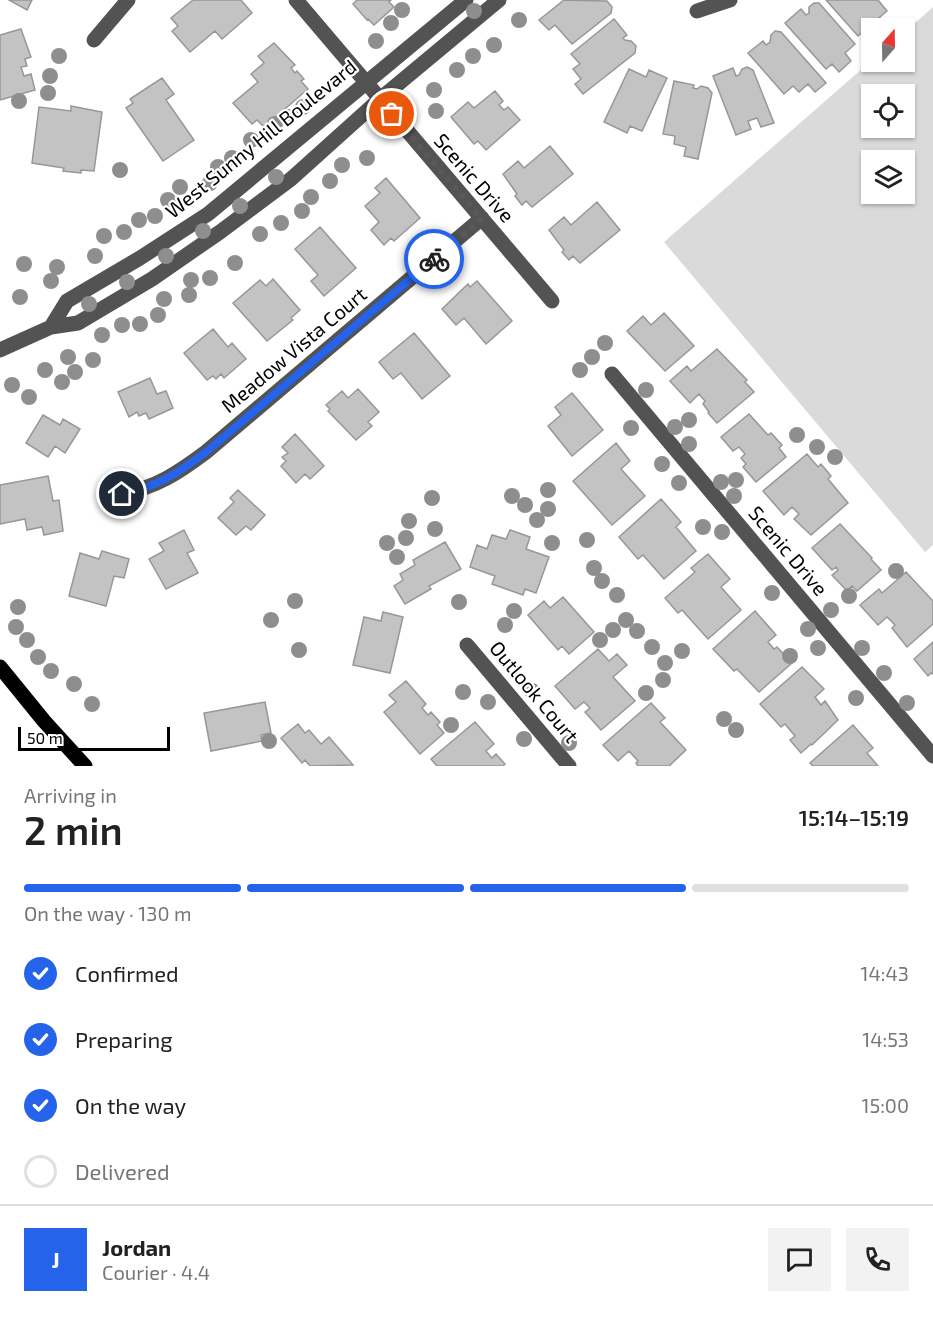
<!DOCTYPE html>
<html lang="en">
<head>
<meta charset="utf-8">
<style>
	:root { --surface:#fff; --page:#f2f2f2; --text:#222; --muted:#767676; --line:#e0e0e0; --accent:#2563eb }
	body { margin:0; font-family:"Exo 2",sans-serif; background:var(--page); color:var(--text); height:100vh; display:flex; flex-direction:column; font-size:22px; white-space:nowrap }
	* { box-sizing:border-box; margin:0 }
	p { font-size:20px; color:var(--muted) }
	.icon { flex:none; width:33px; height:33px; fill:none; stroke:currentColor; stroke-width:2; stroke-linecap:round; stroke-linejoin:round }
	.map { position:relative; height:766px; overflow:hidden }
	.side { display:flex; flex-direction:column; background:var(--surface); flex:1 }
	.side>* { flex:none }
	.needle { width:39px; rotate:20deg }
	.fabs { position:absolute; left:861px; top:18px; display:grid; gap:12px }
	.fabs a { display:grid; place-items:center; width:54px; height:54px; border-radius:0px; background:var(--surface); box-shadow:0 2px 4px #0004; font-size:30px }
	.scale { position:absolute; left:18px; bottom:15px; width:152px; box-sizing:border-box; padding-left:6px; border:3px solid #000; border-top:0; font-size:16px; line-height:21px; white-space:nowrap; color:#000; -webkit-text-stroke:4px #fff; paint-order:stroke }
	.pin { position:absolute; display:grid; place-items:center; width:51px; height:51px; color:#fff; margin:-26px; border:3px solid #fff; border-radius:50%; box-shadow:0 2px 6px #0007 }
	.courier { position:absolute; display:grid; place-items:center; width:60px; height:60px; margin:-30px; border:4px solid #2563eb; border-radius:50%; background:#fff; color:#222; box-shadow:0 2px 8px #0007 }
	.head em { font-style:normal; font-weight:600 }
	.head div { display:flex; flex-direction:column-reverse }
	.head { display:flex; align-items:center; justify-content:space-between; height:102px; padding:0 24px }
	h1 { font-size:39px; font-weight:600; line-height:45px }
	.bar { display:grid; grid-template-columns:repeat(4,1fr); gap:9px 6px; align-content:center; height:72px; padding:0 24px }
	.bar i { height:8px; border-radius:4px; background:var(--line) }
	.bar .active { background:var(--accent) }
	.bar p { grid-column:span 4 }
	.line { display:flex; align-items:center; gap:15px; padding:0 24px; border-top:2px solid var(--line) }
	.line div { flex:1 }
	.round { display:grid; place-items:center; flex:none; width:63px; height:63px; border-radius:0px; background:var(--page) }
	ol { padding:0 24px; list-style:none }
	li { display:flex; align-items:center; gap:18px; height:66px }
	li p { margin-inline-start:auto }
	li .icon { padding:6px; border-radius:50%; background:var(--accent); color:#fff; stroke-width:4 }
	li:last-child { color:var(--muted) }
	li i { width:33px; height:33px; border:3px solid var(--line); border-radius:50% }
	.map>svg:first-child { display:block }
</style>
</head>
<body>
<div class="map">
<svg width="933" height="766" viewBox="0 0 933 766">
	<rect width="100%" height="100%" fill="#fff"/>
	<path fill="#dadada" fill-rule="evenodd" d="M 933,7 L 933,545 L 925,552 L 664,242 L 871,61 L 904,62 L 905,32 ZM 872,94 L 904,94 L 904,128 L 872,128 ZM 872,160 L 904,160 L 904,194 L 872,194 Z"/>
	<path fill="#c3c3c3" stroke="#979797" stroke-width="1.5" d="M 9,0 L 32,0 L 27,10 Z
		M 193,0 L 241,0 L 252,13 L 222,39 L 215,31 L 190,52 L 172,31 L 178,26 L 171,18 Z
		M 357,0 L 391,0 L 389,2 L 394,7 L 374,25 L 368,19 L 367,20 L 353,4 Z
		M 564,0 L 607,1 L 612,7 L 611,13 L 572,44 L 555,25 L 549,30 L 539,20 Z
		M 826,0 L 878,0 L 887,11 L 858,36 Z
		M 814,3 L 819,3 L 855,44 L 845,53 L 851,61 L 839,72 L 832,64 L 826,69 L 785,23 L 801,9 L 806,15 L 809,13 L 809,7 Z
		M 614,19 L 627,35 L 623,38 L 625,40 L 631,41 L 636,46 L 635,53 L 583,94 L 575,84 L 581,79 L 573,69 L 580,64 L 571,54 Z
		M 21,29 L 31,57 L 25,59 L 27,66 L 21,67 L 24,76 L 31,74 L 35,90 L 0,100 L 0,35 Z
		M 775,31 L 781,32 L 826,83 L 815,92 L 808,84 L 799,92 L 793,86 L 784,94 L 748,53 L 763,41 L 766,45 L 770,42 L 771,35 Z
		M 274,43 L 295,65 L 291,68 L 295,73 L 297,71 L 304,79 L 301,81 L 308,89 L 264,127 L 257,120 L 252,124 L 233,103 L 258,82 L 251,74 L 264,63 L 258,56 Z
		M 747,67 L 753,70 L 774,123 L 761,127 L 757,118 L 748,121 L 751,129 L 736,135 L 713,76 L 733,68 L 736,76 L 739,75 L 742,69 Z
		M 629,69 L 646,77 L 649,70 L 667,78 L 642,131 L 630,126 L 627,133 L 604,122 Z
		M 162,78 L 174,94 L 166,100 L 194,140 L 163,161 L 126,108 L 133,103 L 130,99 Z
		M 674,81 L 694,85 L 693,88 L 697,89 L 701,86 L 708,88 L 712,93 L 698,159 L 684,156 L 686,147 L 674,144 L 675,136 L 663,134 Z
		M 495,91 L 503,101 L 499,105 L 504,110 L 508,107 L 520,120 L 486,150 L 478,141 L 474,144 L 451,117 L 468,102 L 474,108 Z
		M 71,106 L 102,112 L 94,171 L 81,170 L 81,173 L 63,171 L 64,168 L 32,163 L 39,107 L 71,111 Z
		M 550,146 L 573,174 L 532,207 L 526,201 L 522,205 L 515,196 L 517,194 L 503,174 L 518,161 L 524,168 Z
		M 386,178 L 420,218 L 394,241 L 391,238 L 384,245 L 371,230 L 379,222 L 365,206 L 380,193 L 375,188 Z
		M 597,202 L 620,230 L 580,263 L 573,256 L 569,260 L 562,252 L 564,250 L 549,230 L 564,217 L 571,225 Z
		M 320,227 L 356,268 L 324,296 L 311,281 L 318,275 L 295,249 Z
		M 273,279 L 300,310 L 291,318 L 293,320 L 267,341 L 233,303 L 260,280 L 266,286 Z
		M 477,281 L 512,321 L 486,344 L 464,318 L 456,325 L 442,309 L 468,284 L 470,287 Z
		M 664,313 L 694,346 L 665,371 L 627,331 L 643,316 L 651,325 Z
		M 213,329 L 228,347 L 232,343 L 246,359 L 224,378 L 221,374 L 216,379 L 213,376 L 207,380 L 184,353 Z
		M 414,333 L 450,376 L 422,399 L 401,373 L 393,379 L 379,362 Z
		M 717,349 L 747,380 L 745,382 L 754,392 L 717,423 L 708,413 L 709,412 L 703,404 L 705,401 L 699,394 L 690,403 L 670,381 L 687,366 L 691,371 Z
		M 150,378 L 157,394 L 166,391 L 173,408 L 149,419 L 146,413 L 139,416 L 137,412 L 129,417 L 118,392 Z
		M 358,389 L 379,412 L 368,422 L 372,426 L 356,440 L 328,411 L 330,409 L 326,405 L 342,391 L 348,398 Z
		M 572,393 L 603,430 L 572,456 L 548,426 L 561,415 L 555,407 Z
		M 749,414 L 768,435 L 771,433 L 782,445 L 779,448 L 786,457 L 756,482 L 743,467 L 746,464 L 741,458 L 745,454 L 739,447 L 733,451 L 721,437 Z
		M 43,415 L 60,425 L 63,419 L 80,429 L 65,453 L 55,446 L 48,457 L 26,443 Z
		M 295,434 L 324,466 L 310,479 L 305,474 L 296,483 L 281,466 L 286,461 L 282,457 L 288,453 L 282,447 Z
		M 616,443 L 630,461 L 621,469 L 645,496 L 612,525 L 573,481 Z
		M 807,454 L 818,467 L 821,464 L 831,476 L 828,479 L 848,503 L 811,535 L 794,519 L 799,514 L 792,507 L 784,515 L 763,491 Z
		M 48,476 L 53,501 L 59,500 L 63,531 L 44,535 L 42,527 L 27,530 L 25,519 L 0,524 L 0,485 Z
		M 238,490 L 265,515 L 251,530 L 246,526 L 236,535 L 218,518 L 234,502 L 230,498 Z
		M 661,499 L 681,522 L 676,527 L 696,551 L 664,579 L 643,555 L 638,559 L 619,537 Z
		M 840,524 L 872,558 L 871,559 L 881,570 L 857,591 L 852,586 L 847,591 L 832,575 L 838,570 L 836,567 L 832,570 L 812,548 Z
		M 184,530 L 194,550 L 187,553 L 198,573 L 166,589 L 149,559 L 164,551 L 159,543 Z
		M 510,530 L 530,537 L 526,549 L 549,557 L 536,593 L 525,589 L 523,595 L 492,584 L 495,576 L 470,567 L 477,545 L 487,549 L 492,535 L 506,539 Z
		M 445,542 L 461,569 L 429,586 L 431,589 L 405,604 L 394,586 L 403,580 L 400,574 L 415,565 L 413,560 Z
		M 102,551 L 129,559 L 124,578 L 114,576 L 106,606 L 69,596 L 80,553 L 99,559 Z
		M 708,554 L 730,579 L 721,587 L 741,610 L 708,639 L 682,610 L 678,613 L 665,598 L 695,572 L 691,568 Z
		M 906,572 L 933,601 L 933,624 L 907,647 L 892,628 L 895,625 L 887,617 L 878,625 L 860,605 L 879,589 L 882,593 Z
		M 563,597 L 594,632 L 569,654 L 562,646 L 558,650 L 528,615 L 544,601 L 550,608 Z
		M 755,611 L 776,635 L 768,642 L 774,649 L 777,647 L 792,663 L 759,692 L 737,669 L 734,671 L 713,649 Z
		M 383,612 L 403,617 L 390,673 L 353,665 L 364,617 L 381,621 Z
		M 933,642 L 933,674 L 931,673 L 928,676 L 914,659 Z
		M 598,649 L 609,661 L 617,654 L 627,665 L 613,677 L 635,701 L 601,730 L 585,712 L 590,708 L 584,702 L 575,709 L 555,686 Z
		M 802,667 L 824,689 L 815,697 L 821,705 L 825,701 L 838,720 L 812,745 L 811,744 L 801,753 L 790,740 L 795,736 L 785,724 L 781,727 L 760,704 Z
		M 406,681 L 426,704 L 422,708 L 428,715 L 431,712 L 440,722 L 437,725 L 444,733 L 420,754 L 384,712 L 396,702 L 389,695 Z
		M 265,702 L 271,733 L 261,735 L 262,741 L 211,751 L 204,713 Z
		M 651,703 L 665,718 L 660,722 L 686,750 L 669,766 L 638,766 L 636,763 L 638,761 L 629,751 L 618,761 L 603,745 Z
		M 475,722 L 494,744 L 486,751 L 492,758 L 496,754 L 505,764 L 503,766 L 437,766 L 431,759 Z
		M 298,724 L 305,733 L 309,730 L 321,744 L 329,737 L 353,765 L 310,766 L 305,760 L 302,763 L 281,738 Z
		M 853,725 L 873,748 L 867,753 L 878,766 L 813,766 L 810,763 Z"/>
	<g fill="none" stroke-linecap="round" stroke-linejoin="round">
		<path stroke="#535353" stroke-width="15" d="M 296,0 L 552,301
			M 697,11 L 730,0
			M 94,40 L 128,0
			M 51,327 L 67,301 L 140,258 L 208,214 L 466,0
			M 0,350 L 51,327 L 78,323 L 152,279 L 220,232 L 291,179 L 380,99 L 499,0
			M 612,374 L 933,756
			M 122,494 C 157,487 178,473 206,452 L 482,218
			M 467,645 L 569,766"/>
		<path stroke="#000" stroke-width="15" d="M 0,667 L 44,721 L 85,766"/>
	</g>
	<g fill="#8e8e8e">
		<circle cx="402" cy="10" r="8"/>
		<circle cx="474" cy="11" r="8"/>
		<circle cx="519" cy="20" r="8"/>
		<circle cx="391" cy="23" r="8"/>
		<circle cx="376" cy="41" r="8"/>
		<circle cx="494" cy="45" r="8"/>
		<circle cx="59" cy="56" r="8"/>
		<circle cx="473" cy="56" r="8"/>
		<circle cx="457" cy="70" r="8"/>
		<circle cx="50" cy="76" r="8"/>
		<circle cx="434" cy="90" r="8"/>
		<circle cx="48" cy="93" r="8"/>
		<circle cx="19" cy="101" r="8"/>
		<circle cx="303" cy="107" r="8"/>
		<circle cx="436" cy="111" r="8"/>
		<circle cx="289" cy="117" r="8"/>
		<circle cx="275" cy="124" r="8"/>
		<circle cx="251" cy="140" r="8"/>
		<circle cx="232" cy="158" r="8"/>
		<circle cx="367" cy="158" r="8"/>
		<circle cx="342" cy="165" r="8"/>
		<circle cx="218" cy="167" r="8"/>
		<circle cx="120" cy="170" r="8"/>
		<circle cx="276" cy="177" r="8"/>
		<circle cx="330" cy="181" r="8"/>
		<circle cx="210" cy="183" r="8"/>
		<circle cx="180" cy="187" r="8"/>
		<circle cx="311" cy="197" r="8"/>
		<circle cx="168" cy="200" r="8"/>
		<circle cx="240" cy="206" r="8"/>
		<circle cx="302" cy="211" r="8"/>
		<circle cx="155" cy="216" r="8"/>
		<circle cx="139" cy="220" r="8"/>
		<circle cx="281" cy="223" r="8"/>
		<circle cx="203" cy="231" r="8"/>
		<circle cx="124" cy="232" r="8"/>
		<circle cx="260" cy="234" r="8"/>
		<circle cx="104" cy="236" r="8"/>
		<circle cx="95" cy="256" r="8"/>
		<circle cx="166" cy="256" r="8"/>
		<circle cx="235" cy="263" r="8"/>
		<circle cx="24" cy="264" r="8"/>
		<circle cx="57" cy="267" r="8"/>
		<circle cx="210" cy="278" r="8"/>
		<circle cx="191" cy="280" r="8"/>
		<circle cx="51" cy="281" r="8"/>
		<circle cx="127" cy="282" r="8"/>
		<circle cx="189" cy="295" r="8"/>
		<circle cx="20" cy="297" r="8"/>
		<circle cx="164" cy="299" r="8"/>
		<circle cx="89" cy="304" r="8"/>
		<circle cx="158" cy="315" r="8"/>
		<circle cx="140" cy="324" r="8"/>
		<circle cx="122" cy="325" r="8"/>
		<circle cx="102" cy="335" r="8"/>
		<circle cx="605" cy="343" r="8"/>
		<circle cx="68" cy="357" r="8"/>
		<circle cx="592" cy="357" r="8"/>
		<circle cx="93" cy="360" r="8"/>
		<circle cx="45" cy="370" r="8"/>
		<circle cx="580" cy="370" r="8"/>
		<circle cx="75" cy="372" r="8"/>
		<circle cx="62" cy="382" r="8"/>
		<circle cx="12" cy="385" r="8"/>
		<circle cx="646" cy="390" r="8"/>
		<circle cx="29" cy="397" r="8"/>
		<circle cx="689" cy="420" r="8"/>
		<circle cx="675" cy="427" r="8"/>
		<circle cx="631" cy="428" r="8"/>
		<circle cx="797" cy="435" r="8"/>
		<circle cx="689" cy="444" r="8"/>
		<circle cx="817" cy="447" r="8"/>
		<circle cx="835" cy="457" r="8"/>
		<circle cx="662" cy="464" r="8"/>
		<circle cx="736" cy="480" r="8"/>
		<circle cx="721" cy="482" r="8"/>
		<circle cx="679" cy="483" r="8"/>
		<circle cx="548" cy="490" r="8"/>
		<circle cx="512" cy="496" r="8"/>
		<circle cx="734" cy="496" r="8"/>
		<circle cx="432" cy="498" r="8"/>
		<circle cx="525" cy="505" r="8"/>
		<circle cx="548" cy="509" r="8"/>
		<circle cx="537" cy="520" r="8"/>
		<circle cx="409" cy="521" r="8"/>
		<circle cx="703" cy="527" r="8"/>
		<circle cx="435" cy="529" r="8"/>
		<circle cx="722" cy="532" r="8"/>
		<circle cx="406" cy="538" r="8"/>
		<circle cx="587" cy="540" r="8"/>
		<circle cx="387" cy="543" r="8"/>
		<circle cx="552" cy="543" r="8"/>
		<circle cx="397" cy="557" r="8"/>
		<circle cx="594" cy="568" r="8"/>
		<circle cx="896" cy="571" r="8"/>
		<circle cx="602" cy="581" r="8"/>
		<circle cx="772" cy="593" r="8"/>
		<circle cx="617" cy="595" r="8"/>
		<circle cx="849" cy="596" r="8"/>
		<circle cx="295" cy="601" r="8"/>
		<circle cx="459" cy="602" r="8"/>
		<circle cx="18" cy="607" r="8"/>
		<circle cx="831" cy="610" r="8"/>
		<circle cx="514" cy="611" r="8"/>
		<circle cx="271" cy="620" r="8"/>
		<circle cx="626" cy="620" r="8"/>
		<circle cx="505" cy="625" r="8"/>
		<circle cx="16" cy="627" r="8"/>
		<circle cx="808" cy="629" r="8"/>
		<circle cx="613" cy="630" r="8"/>
		<circle cx="637" cy="631" r="8"/>
		<circle cx="27" cy="640" r="8"/>
		<circle cx="600" cy="640" r="8"/>
		<circle cx="652" cy="647" r="8"/>
		<circle cx="818" cy="648" r="8"/>
		<circle cx="862" cy="648" r="8"/>
		<circle cx="299" cy="650" r="8"/>
		<circle cx="682" cy="651" r="8"/>
		<circle cx="790" cy="656" r="8"/>
		<circle cx="38" cy="657" r="8"/>
		<circle cx="665" cy="663" r="8"/>
		<circle cx="51" cy="671" r="8"/>
		<circle cx="884" cy="673" r="8"/>
		<circle cx="663" cy="680" r="8"/>
		<circle cx="74" cy="684" r="8"/>
		<circle cx="532" cy="691" r="8"/>
		<circle cx="463" cy="692" r="8"/>
		<circle cx="646" cy="693" r="8"/>
		<circle cx="856" cy="698" r="8"/>
		<circle cx="488" cy="702" r="8"/>
		<circle cx="907" cy="703" r="8"/>
		<circle cx="92" cy="704" r="8"/>
		<circle cx="724" cy="719" r="8"/>
		<circle cx="451" cy="725" r="8"/>
		<circle cx="736" cy="730" r="8"/>
		<circle cx="524" cy="739" r="8"/>
		<circle cx="269" cy="741" r="8"/>
		<circle cx="569" cy="743" r="8"/>
	</g>
	<g fill="none" stroke-linecap="round" stroke-linejoin="round">
		<path stroke="#595959" stroke-width="6" stroke-dasharray="0 10.8" d="M 392,114 L 482,219 L 434,259"/>
		<path stroke="#2563eb" stroke-width="8" d="M 122,494 C 157,487 178,473 206,452 L 434,259"/>
	</g>
	<g text-anchor="middle" stroke-width="4.5" stroke-linejoin="round" paint-order="stroke">
		<g font-size="20" fill="#000" stroke="#fff">
			<text transform="translate(261 139) rotate(-39)" y="7">West Sunny Hill Boulevard</text>
			<text transform="translate(474 178) rotate(49)" y="7">Scenic Drive</text>
			<text transform="translate(294 350) rotate(-40)" y="7">Meadow Vista Court</text>
			<text transform="translate(788 551) rotate(50)" y="7">Scenic Drive</text>
			<text transform="translate(534 692) rotate(50)" y="7">Outlook Court</text>
		</g>
	</g>
</svg>
<div class="fabs">
<a><svg class="needle" viewBox="-14 -14 28 28"><path d="M0-13l5 13h-10z" fill="#e53935"/><path d="M0 13l5-13h-10z" fill="#767676"/></svg></a>
<a><svg class="icon" aria-label="locate" viewBox="0 0 24 24"><circle cx="12" cy="12" r="6"/><path d="M12 2v4M12 18v4M2 12h4M18 12h4"/></svg></a>
<a><svg class="icon" aria-label="layers" viewBox="0 0 24 24"><path d="M12 4l9 5-9 5-9-5zM3 14l9 5 9-5"/></svg></a>
</div>
<div class="scale">50 m</div>
<div class="pin" style="left:392px;top:114px;background:#ea580c"><svg class="icon" aria-label="bag" viewBox="0 0 24 24"><path d="M5 8h14l-1 12H6zM9 8a3 3 0 0 1 6 0"/></svg></div>
<div class="pin" style="left:122px;top:494px;background:#1f2937"><svg class="icon" aria-label="home" viewBox="0 0 24 24"><path d="M3 11l9-7 9 7M6 9v11h12V9"/></svg></div>
<div class="courier" style="left:434px;top:259px"><svg class="icon" aria-label="bike" viewBox="0 0 24 24"><circle cx="6" cy="16" r="4"/><circle cx="18" cy="16" r="4"/><path d="M6 16l4-8h5l3 8M10 8l3 8H6M13 5h3"/></svg></div>
</div>
<section class="side">
<div class="head"><div><h1>2 min</h1><p>Arriving in</p></div><em>15:14–15:19</em></div>
<div class="bar"><i class="active"></i><i class="active"></i><i class="active"></i><i></i><p>On the way · 130 m</p></div>
<ol>
<li><svg class="icon" aria-label="check" viewBox="0 0 24 24"><path d="M5 12l5 5 9-10"/></svg>Confirmed<p>14:43</p></li>
<li><svg class="icon" aria-label="check" viewBox="0 0 24 24"><path d="M5 12l5 5 9-10"/></svg>Preparing<p>14:53</p></li>
<li><svg class="icon" aria-label="check" viewBox="0 0 24 24"><path d="M5 12l5 5 9-10"/></svg>On the way<p>15:00</p></li>
<li><i></i>Delivered</li>
</ol>
<div class="line" style="height:108px"><b class="round" style="background:var(--accent);color:#fff">J</b><div><b>Jordan</b><p>Courier · 4.4</p></div><a class="round"><svg class="icon" aria-label="chat" viewBox="0 0 24 24"><path d="M4 5h16v11H9l-5 4z"/></svg></a><a class="round"><svg class="icon" aria-label="phone" viewBox="0 0 24 24"><path d="M5 4h4l2 5-3 2q2 4 5 5l2-3 5 2v4C11 20 4 13 5 4z"/></svg></a></div>
</section>
</body>
</html>
